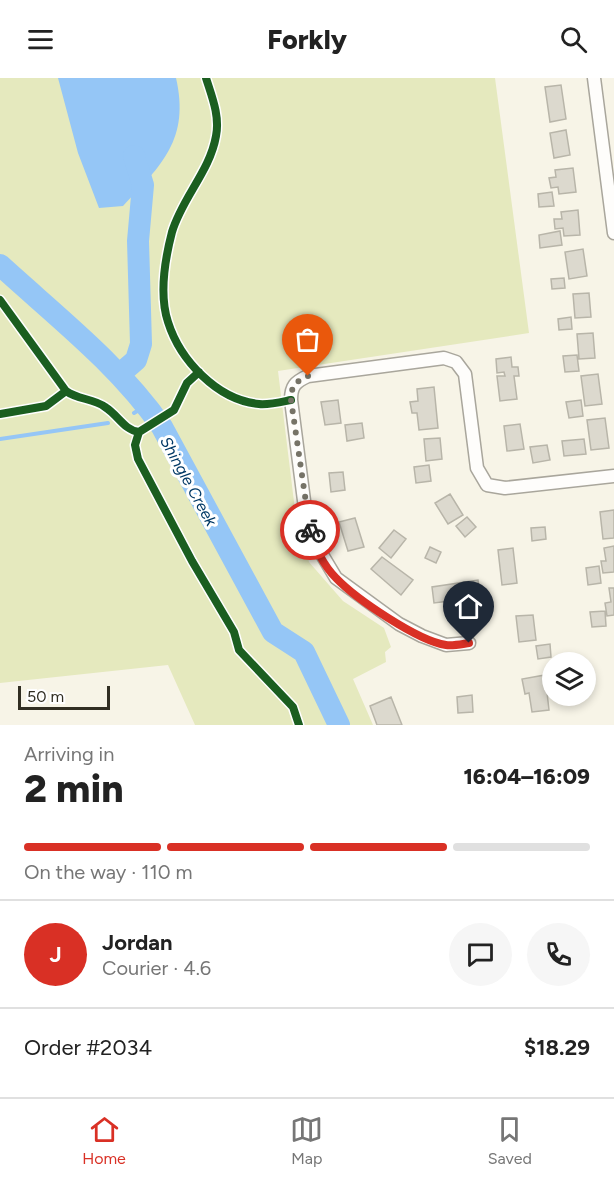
<!DOCTYPE html>
<html lang="en">
<head>
<meta charset="utf-8">
<style>
	:root { --surface:#fff; --page:#f6f6f6; --text:#222; --muted:#767676; --line:#e0e0e0; --accent:#d93025 }
	body { margin:0; font-family:Figtree,sans-serif; background:var(--page); color:var(--text); height:100vh; display:flex; flex-direction:column; font-size:22px; white-space:nowrap }
	* { box-sizing:border-box; margin:0 }
	p { font-size:20px; color:var(--muted) }
	.icon { flex:none; width:33px; height:33px; fill:none; stroke:currentColor; stroke-width:2; stroke-linecap:round; stroke-linejoin:round }
	.map { position:relative; height:647px; overflow:hidden }
	.panel { display:flex; flex-direction:column; background:var(--surface); flex:1 }
	.panel>* { flex:none }
	.controls { position:absolute; left:542px; top:574px; display:grid; gap:12px }
	.controls a { display:grid; place-items:center; width:54px; height:54px; border-radius:50%; background:var(--surface); box-shadow:0 3px 9px #0003; font-size:30px }
	.scale { position:absolute; left:18px; bottom:15px; width:92px; box-sizing:border-box; padding-left:6px; border:3px solid #312e22; border-top:0; font-size:16px; line-height:21px; white-space:nowrap; color:#312e22; -webkit-text-stroke:4px #fff; paint-order:stroke }
	.pin { position:absolute; display:grid; place-items:center; width:51px; height:51px; color:#fff; margin:-62px -26px; border-radius:50% 50% 50% 0; rotate:-45deg; box-shadow:0 0 6px #0007 }
	.pin .icon { rotate:45deg }
	.courier { position:absolute; display:grid; place-items:center; width:60px; height:60px; margin:-30px; border:4px solid #d93025; border-radius:50%; background:#fff; color:#222; box-shadow:0 2px 8px #0007 }
	.head em { font-style:normal; font-weight:800 }
	.head div { display:flex; flex-direction:column-reverse }
	.head { display:flex; align-items:center; justify-content:space-between; height:102px; padding:0 24px }
	h1 { font-size:39px; font-weight:800; line-height:45px }
	.bar { display:grid; grid-template-columns:repeat(4,1fr); gap:9px 6px; align-content:center; height:72px; padding:0 24px }
	.bar i { height:8px; border-radius:4px; background:var(--line) }
	.bar .active { background:var(--accent) }
	.bar p { grid-column:span 4 }
	.line { display:flex; align-items:center; gap:15px; padding:0 24px; border-top:2px solid var(--line) }
	.line div { flex:1 }
	.round { display:grid; place-items:center; flex:none; width:63px; height:63px; border-radius:32px; background:var(--page) }
	header { display:flex; justify-content:space-between; align-items:center; height:78px; padding:0 24px; background:var(--surface); font-size:27px; font-weight:800 }
	.tabs { display:flex; justify-content:space-around; align-items:center; height:84px; border-top:2px solid var(--line); background:var(--surface); font-size:16px; color:var(--muted) }
	.tabs a { display:grid; justify-items:center; gap:3px }
	.tabs .active { color:var(--accent) }
	.map>svg:first-child { display:block }
</style>
</head>
<body>
<header><svg class="icon" aria-label="menu" viewBox="0 0 24 24"><path d="M4 6h16M4 12h16M4 18h16"/></svg>Forkly<svg class="icon" aria-label="search" viewBox="0 0 24 24"><circle cx="10" cy="10" r="6"/><path d="M15 15l6 6"/></svg></header>
<div class="map">
<svg width="614" height="647" viewBox="0 0 614 647">
	<rect width="100%" height="100%" fill="#f7f4e7"/>
	<path fill="#e5e9be" d="M 0,0 L 495,0 L 529,255 L 278,293 L 295,432 L 309,484 L 343,523 L 384,550 L 391,569 L 385,574 L 386,584 L 353,601 L 373,647 L 195,647 L 168,587 L 0,605 Z"/>
	<path fill="#95c6f6" d="M 58,0 L 176,0 C 190,61 162,87 123,128 L 99,130 L 78,75 Z"/>
	<g fill="none" stroke-linecap="round" stroke-linejoin="round">
		<path stroke="#95c6f6" stroke-width="4" d="M 134,335 L 147,327
			M 0,361 L 108,345"/>
		<path stroke="#95c6f6" stroke-width="22" d="M 0,187 C 57,239 118,286 162,349 L 273,554 L 304,574 L 339,647
			M 121,295 L 136,282 L 141,266 L 138,163 L 143,107 L 134,78"/>
	</g>
	<path fill="#dcd9ce" stroke="#b8b5a9" stroke-width="1.5" d="M 561,7 L 566,41 L 550,44 L 545,9 Z
		M 566,52 L 570,77 L 554,80 L 550,55 Z
		M 573,90 L 576,114 L 559,116 L 558,109 L 551,110 L 549,100 L 556,99 L 555,92 Z
		M 552,114 L 554,128 L 539,129 L 538,116 Z
		M 578,132 L 580,157 L 564,158 L 563,150 L 555,151 L 554,141 L 562,141 L 561,134 Z
		M 560,153 L 562,167 L 540,170 L 539,157 Z
		M 583,171 L 587,198 L 569,201 L 565,174 Z
		M 564,200 L 565,210 L 552,211 L 551,201 Z
		M 589,215 L 591,239 L 575,240 L 573,216 Z
		M 571,239 L 572,251 L 559,252 L 558,241 Z
		M 593,255 L 595,280 L 579,281 L 577,256 Z
		M 577,277 L 579,293 L 565,294 L 563,278 Z
		M 511,279 L 512,289 L 518,289 L 519,298 L 514,298 L 517,321 L 500,323 L 497,298 L 505,298 L 504,294 L 497,295 L 496,281 Z
		M 598,296 L 602,326 L 585,328 L 581,298 Z
		M 434,309 L 438,350 L 419,352 L 417,335 L 412,335 L 410,324 L 418,323 L 417,311 Z
		M 338,322 L 341,345 L 325,347 L 321,324 Z
		M 581,322 L 583,338 L 569,340 L 566,324 Z
		M 605,340 L 609,370 L 591,372 L 587,342 Z
		M 362,345 L 364,360 L 347,363 L 345,347 Z
		M 520,346 L 524,371 L 507,373 L 504,348 Z
		M 440,360 L 442,381 L 426,383 L 424,361 Z
		M 584,361 L 586,376 L 564,378 L 562,363 Z
		M 547,367 L 550,382 L 533,385 L 530,369 Z
		M 429,387 L 431,403 L 416,405 L 414,389 Z
		M 343,394 L 345,412 L 331,414 L 329,395 Z
		M 450,416 L 463,437 L 448,446 L 435,425 Z
		M 614,432 L 614,460 L 603,461 L 600,434 Z
		M 467,439 L 476,449 L 465,459 L 456,448 Z
		M 355,440 L 364,469 L 348,473 L 339,444 Z
		M 545,449 L 546,461 L 532,463 L 531,450 Z
		M 394,452 L 406,461 L 391,480 L 379,470 Z
		M 614,468 L 614,494 L 603,495 L 601,483 L 606,483 L 604,470 Z
		M 430,469 L 441,474 L 436,485 L 425,480 Z
		M 513,470 L 517,505 L 502,507 L 498,472 Z
		M 382,479 L 413,502 L 401,517 L 371,491 Z
		M 599,488 L 601,505 L 588,507 L 586,490 Z
		M 478,502 L 480,519 L 434,525 L 432,509 Z
		M 609,510 L 614,510 L 614,537 L 607,538 L 605,525 L 611,524 Z
		M 605,533 L 606,548 L 592,549 L 590,534 Z
		M 533,537 L 536,562 L 519,564 L 516,538 Z
		M 550,566 L 551,579 L 538,581 L 536,568 Z
		M 545,597 L 549,632 L 532,634 L 529,615 L 525,616 L 522,601 Z
		M 472,617 L 473,634 L 458,635 L 457,619 Z
		M 391,619 L 402,647 L 377,647 L 370,628 Z"/>
	<g fill="none" stroke-linecap="round" stroke-linejoin="round">
		<defs>
			<path id="minor" d="M 594,0 L 614,155
				M 469,565 L 446,567 L 422,558 L 399,546 L 336,500 L 312,460 L 306,438 L 291,322 C 291,308 295,304 308,298 L 444,280 L 456,284 L 465,296 L 477,390 L 487,407 L 505,410 L 614,398"/>
		</defs>
		<use href="#minor" stroke="#a9a69c" stroke-width="15"/>
		<use href="#minor" stroke="#fefdfb" stroke-width="12"/>
		<defs>
			<path id="cycleway" d="M 206,0 C 212,19 220,38 216,58 C 210,93 182,120 172,154 C 165,181 159,217 168,244 C 180,282 217,322 259,326 C 269,327 281,324 291,322
				M 0,222 L 66,313 L 46,328 L 0,336
				M 199,294 L 187,305 L 174,332 L 139,354 L 135,367 L 138,381 L 192,483 L 234,554 L 239,572 L 293,629 L 299,647
				M 66,313 C 78,322 93,320 105,329 C 118,337 124,352 139,354"/>
		</defs>
		<use href="#cycleway" stroke="#fff" stroke-width="11"/>
		<use href="#cycleway" stroke="#1b5e20" stroke-width="8"/>
	</g>
	<g fill="none" stroke-linecap="round" stroke-linejoin="round">
		<path stroke="#767367" stroke-width="6" stroke-dasharray="0 10.8" d="M 308,298 C 295,304 291,308 291,322 L 310,452"/>
		<path stroke="#d93025" stroke-width="8" d="M 310,452 C 314,469 324,488 336,500 C 356,521 418,563 446,567 C 453,568 462,566 469,565"/>
	</g>
	<g text-anchor="middle" stroke-width="6" stroke-linejoin="round" paint-order="stroke">
		<g font-size="16" font-style="italic" fill="#003865" stroke="#fff">
			<text transform="translate(189 403) rotate(61)" y="6">Shingle Creek</text>
		</g>
	</g>
</svg>
<div class="controls">
<a><svg class="icon" aria-label="layers" viewBox="0 0 24 24"><path d="M12 4l9 5-9 5-9-5zM3 14l9 5 9-5"/></svg></a>
</div>
<div class="scale">50 m</div>
<div class="pin" style="left:308px;top:298px;background:#ea580c"><svg class="icon" aria-label="bag" viewBox="0 0 24 24"><path d="M5 8h14l-1 12H6zM9 8a3 3 0 0 1 6 0"/></svg></div>
<div class="pin" style="left:469px;top:565px;background:#1f2937"><svg class="icon" aria-label="home" viewBox="0 0 24 24"><path d="M3 11l9-7 9 7M6 9v11h12V9"/></svg></div>
<div class="courier" style="left:310px;top:452px"><svg class="icon" aria-label="bike" viewBox="0 0 24 24"><circle cx="6" cy="16" r="4"/><circle cx="18" cy="16" r="4"/><path d="M6 16l4-8h5l3 8M10 8l3 8H6M13 5h3"/></svg></div>
</div>
<section class="panel">
<div class="head"><div><h1>2 min</h1><p>Arriving in</p></div><em>16:04–16:09</em></div>
<div class="bar"><i class="active"></i><i class="active"></i><i class="active"></i><i></i><p>On the way · 110 m</p></div>
<div class="line" style="height:108px"><b class="round" style="background:var(--accent);color:#fff">J</b><div><b>Jordan</b><p>Courier · 4.6</p></div><a class="round"><svg class="icon" aria-label="chat" viewBox="0 0 24 24"><path d="M4 5h16v11H9l-5 4z"/></svg></a><a class="round"><svg class="icon" aria-label="phone" viewBox="0 0 24 24"><path d="M5 4h4l2 5-3 2q2 4 5 5l2-3 5 2v4C11 20 4 13 5 4z"/></svg></a></div>
<div class="line" style="height:78px"><div>Order #2034</div><b>$18.29</b></div>
</section>
<nav class="tabs">
<a class="active"><svg class="icon" aria-label="home" viewBox="0 0 24 24"><path d="M3 11l9-7 9 7M6 9v11h12V9"/></svg>Home</a>
<a><svg class="icon" aria-label="map" viewBox="0 0 24 24"><path d="M3 6l6-2 6 2 6-2v14l-6 2-6-2-6 2zM9 4v14M15 6v14"/></svg>Map</a>
<a><svg class="icon" aria-label="saved" viewBox="0 0 24 24"><path d="M7 4h10v16l-5-4-5 4z"/></svg>Saved</a>
</nav>
</body>
</html>
